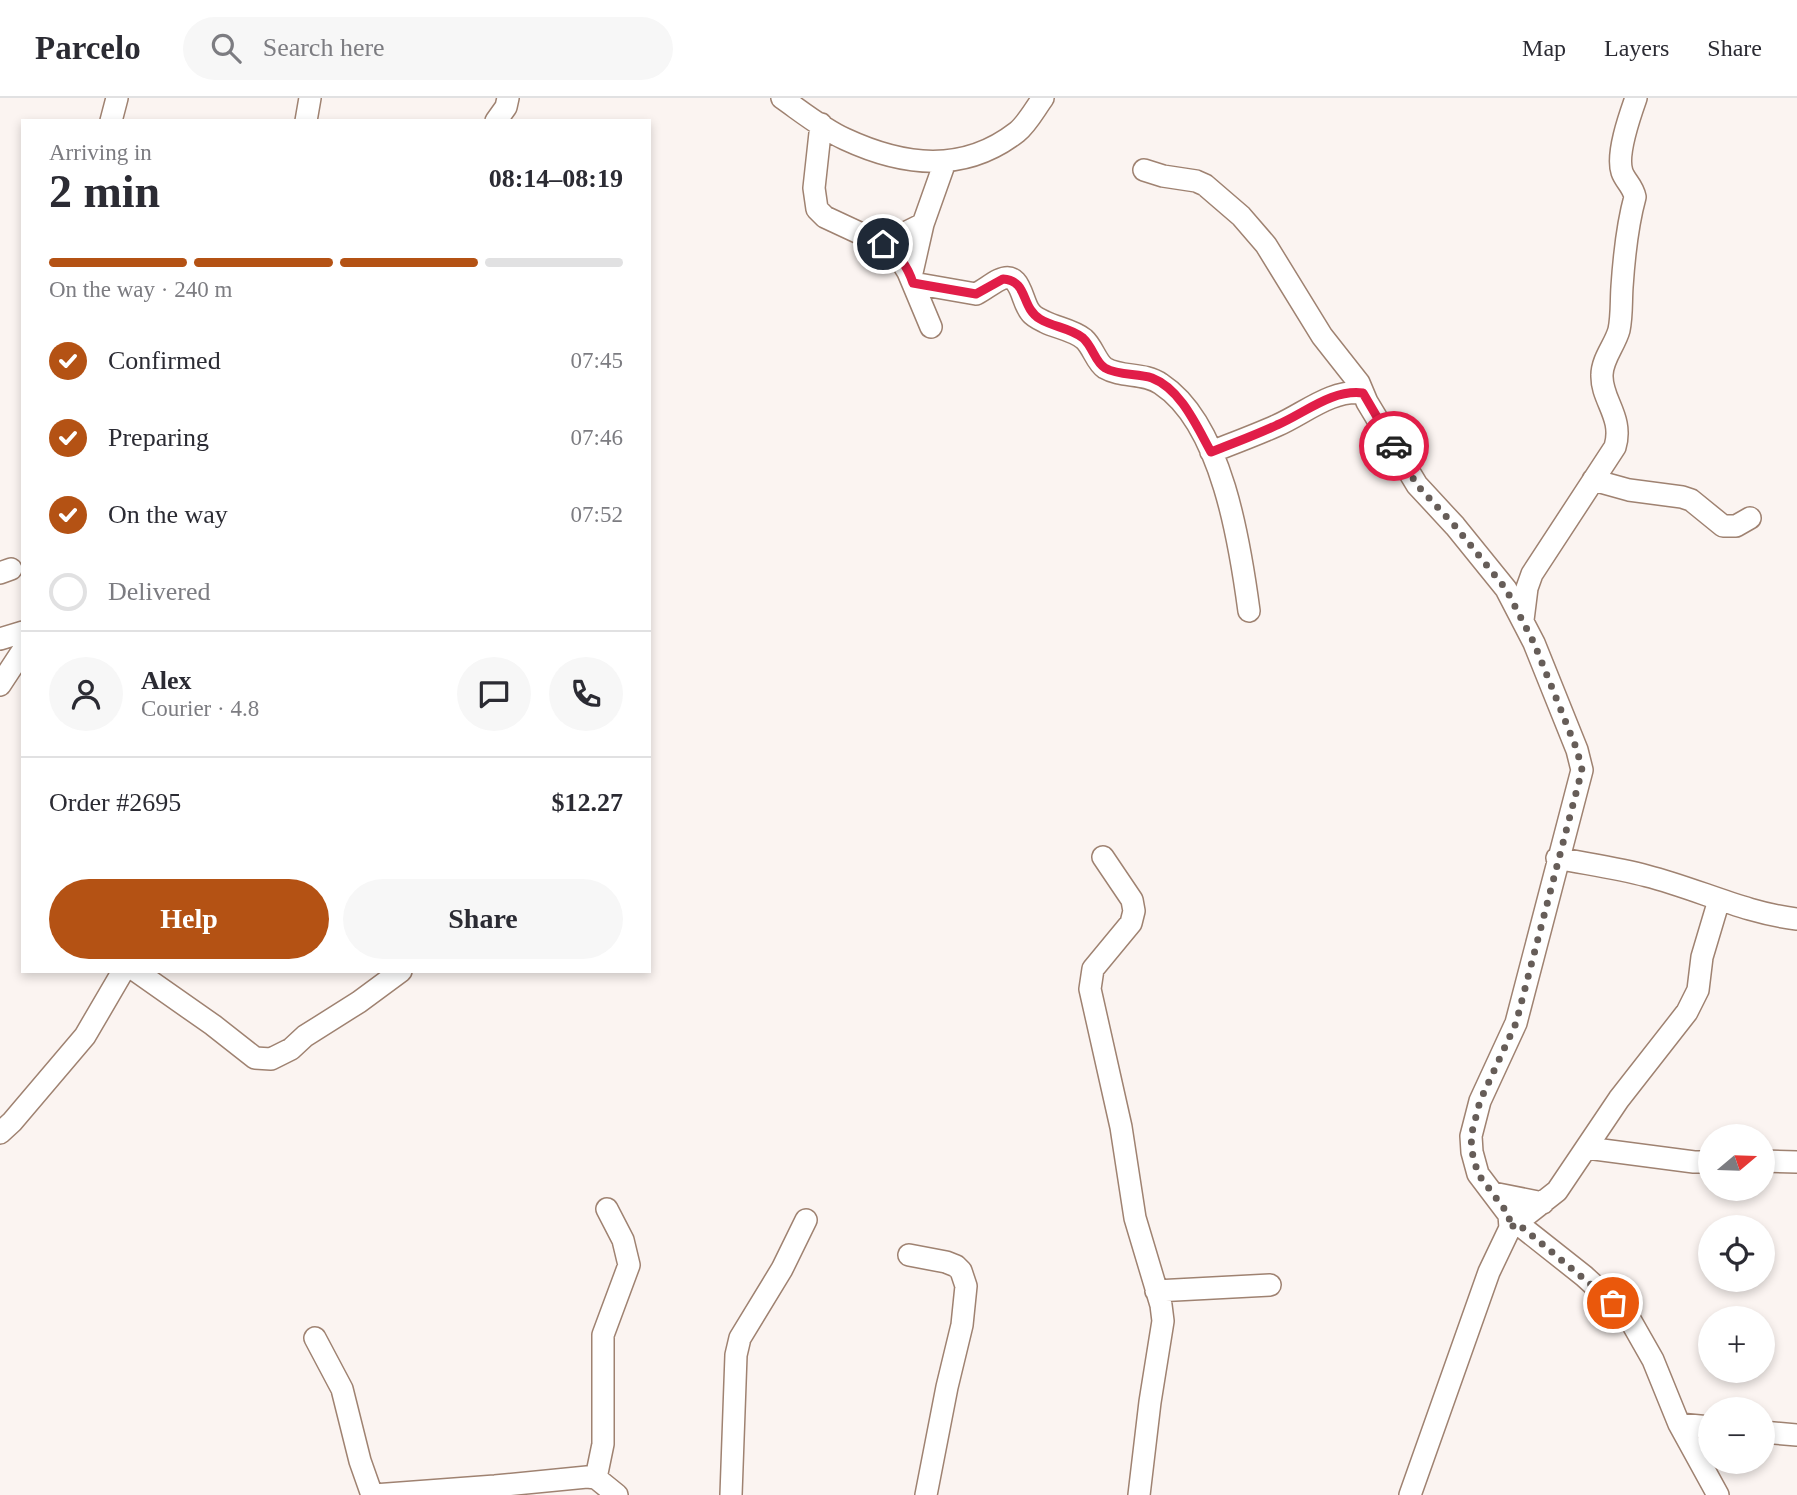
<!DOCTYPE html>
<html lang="en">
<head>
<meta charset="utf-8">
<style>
	:root { --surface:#fff; --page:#f7f7f7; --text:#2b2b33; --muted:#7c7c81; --line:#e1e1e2; --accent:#b45214 }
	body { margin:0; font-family:Georgia,serif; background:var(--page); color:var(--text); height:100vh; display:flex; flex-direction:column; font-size:26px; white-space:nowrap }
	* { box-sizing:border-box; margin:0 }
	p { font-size:23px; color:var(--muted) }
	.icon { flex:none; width:38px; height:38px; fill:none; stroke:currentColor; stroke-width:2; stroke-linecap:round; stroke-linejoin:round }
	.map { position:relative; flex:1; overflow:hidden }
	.details { position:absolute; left:21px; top:21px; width:630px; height:854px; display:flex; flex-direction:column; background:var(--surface); border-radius:0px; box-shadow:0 4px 10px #0003 }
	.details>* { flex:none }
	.needle { width:46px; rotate:71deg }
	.buttons { position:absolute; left:1698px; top:1026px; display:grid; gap:14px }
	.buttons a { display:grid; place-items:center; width:77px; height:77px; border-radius:50%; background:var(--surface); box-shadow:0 4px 10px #0003; font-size:35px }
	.pin { position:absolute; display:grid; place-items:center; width:60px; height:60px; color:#fff; margin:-30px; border:4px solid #fff; border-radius:50%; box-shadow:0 2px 7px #0007 }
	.courier { position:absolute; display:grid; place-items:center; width:70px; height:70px; margin:-35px; border:5px solid #e11d48; border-radius:50%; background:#fff; color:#222; box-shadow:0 2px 9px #0007 }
	.overview em { font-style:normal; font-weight:600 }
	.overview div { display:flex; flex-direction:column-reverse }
	.overview { display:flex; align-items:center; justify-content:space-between; height:119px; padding:0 28px }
	h1 { font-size:46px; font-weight:600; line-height:52px }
	.bar { display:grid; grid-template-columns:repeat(4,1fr); gap:10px 7px; align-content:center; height:84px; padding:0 28px }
	.bar i { height:9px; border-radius:5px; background:var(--line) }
	.bar .current { background:var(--accent) }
	.bar p { grid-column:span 4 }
	.line { display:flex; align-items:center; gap:18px; padding:0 28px; border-top:2px solid var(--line) }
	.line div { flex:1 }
	.round { display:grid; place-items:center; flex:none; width:74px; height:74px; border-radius:37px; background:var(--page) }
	ol { padding:0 28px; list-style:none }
	li { display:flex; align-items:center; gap:21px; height:77px }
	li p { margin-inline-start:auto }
	li .icon { padding:7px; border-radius:50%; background:var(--accent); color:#fff; stroke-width:4 }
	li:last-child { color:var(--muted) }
	li i { width:38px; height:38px; border:4px solid var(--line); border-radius:50% }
	.cta { display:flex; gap:14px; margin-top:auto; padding:14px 28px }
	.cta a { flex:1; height:80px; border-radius:42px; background:var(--accent); color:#fff; font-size:28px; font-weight:600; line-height:80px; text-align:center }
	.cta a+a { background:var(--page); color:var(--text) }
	header { display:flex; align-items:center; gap:42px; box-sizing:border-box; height:98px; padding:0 35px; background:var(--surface); border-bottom:2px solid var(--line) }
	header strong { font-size:33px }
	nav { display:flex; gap:38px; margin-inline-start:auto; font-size:24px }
	.search { width:490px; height:63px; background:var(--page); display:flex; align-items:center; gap:18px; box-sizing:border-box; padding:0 24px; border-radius:38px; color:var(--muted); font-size:26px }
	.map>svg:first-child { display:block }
</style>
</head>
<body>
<header>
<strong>Parcelo</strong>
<div class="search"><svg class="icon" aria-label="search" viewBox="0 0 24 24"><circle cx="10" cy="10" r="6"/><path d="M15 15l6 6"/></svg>Search here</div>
<nav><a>Map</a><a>Layers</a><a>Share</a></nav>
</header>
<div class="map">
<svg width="1797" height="1397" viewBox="0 0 1797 1397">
	<rect width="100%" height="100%" fill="#fbf4f1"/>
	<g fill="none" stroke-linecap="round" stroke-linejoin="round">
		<defs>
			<path id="minor" d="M 782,0 C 802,14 823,31 845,41 C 903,68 963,76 1017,34 C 1027,26 1035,11 1043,0
				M 111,23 L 117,0
				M 306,23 L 310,0
				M 496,23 L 506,9 L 508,0
				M 821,26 L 814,90 L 817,111 L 825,119 L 883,146 L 897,156 L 908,174 L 931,229
				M 1144,72 L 1163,78 L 1196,83 L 1205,87 L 1241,118 L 1266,147 L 1322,238 L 1359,285 L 1367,304 L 1417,387 L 1455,428 L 1506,491 L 1534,545 L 1577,652 L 1582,672 L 1516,925 L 1480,1003 L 1471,1038 L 1472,1054 L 1478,1076 L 1509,1117 L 1510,1130 L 1489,1174 L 1410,1397
				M 883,146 L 923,126
				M 911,179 L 923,126 L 945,64
				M 913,185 L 976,196 C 984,192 991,186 999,182 C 1022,171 1021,205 1031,215 C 1034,219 1041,222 1045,224 C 1057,230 1073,232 1084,241 C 1093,249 1096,264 1105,270 C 1122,280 1144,274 1161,286 C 1222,326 1240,446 1249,513
				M 1211,354 C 1234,345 1256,337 1278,327 C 1305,315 1332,291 1363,295
				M 1593,382 L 1629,392 L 1682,399 L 1691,402 L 1723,428 L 1736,428 L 1750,420
				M 0,475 L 11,471
				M 1523,522 L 1527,490 L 1532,476 L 1615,349 C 1624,319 1601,302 1602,277 C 1602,261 1615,247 1619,232 C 1622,218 1621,203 1622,189 C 1624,159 1627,128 1635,99 C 1633,88 1625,83 1622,74 C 1616,56 1630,17 1636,0
				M 0,541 L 23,534
				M 0,587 L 23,552
				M 1103,759 L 1132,802 L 1134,813 L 1131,825 L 1093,871 L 1090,891 L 1121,1029 L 1135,1120 L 1161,1207 L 1163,1223 L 1150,1304 L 1139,1397
				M 1557,760 C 1587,766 1618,770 1647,778 C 1698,791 1745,815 1797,821
				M 136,873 L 213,927 L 255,960 L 271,961 L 291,951 L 305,938 L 359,904 L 401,873
				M 0,1035 L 12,1024 L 85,938 L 123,873
				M 1587,1050 L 1694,1064 L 1710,1064
				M 1762,1063 L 1797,1064
				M 1493,1095 L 1543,1105
				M 1517,1125 L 1584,1178 L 1628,1218 L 1653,1262 L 1679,1326 L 1718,1397
				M 1510,1130 L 1557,1093 L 1619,1001 L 1687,914 L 1698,892 L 1702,859 L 1719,802
				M 909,1157 L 946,1164 L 956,1168 L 961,1173 L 966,1188 L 962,1227 L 947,1289 L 926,1397
				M 1156,1193 L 1270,1187
				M 315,1240 L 342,1291 L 360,1363 L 372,1397
				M 1679,1326 L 1710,1329
				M 1762,1334 L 1797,1337
				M 596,1380 L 603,1346 L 603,1237 L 629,1167 L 623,1142 L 607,1111
				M 374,1397 L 495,1388 L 587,1379 L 596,1380 L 617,1397
				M 731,1397 L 736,1257 L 740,1240 L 782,1171 L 806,1122"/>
		</defs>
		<use href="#minor" stroke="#9f8271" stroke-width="24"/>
		<use href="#minor" stroke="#fff" stroke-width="21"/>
	</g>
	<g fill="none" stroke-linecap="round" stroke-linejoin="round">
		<path stroke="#665d58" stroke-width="7" stroke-dasharray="0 12.6" d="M 1394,348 L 1417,387 L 1455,428 L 1506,491 L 1534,545 L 1577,652 L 1582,672 L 1516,925 L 1480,1003 L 1471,1038 L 1472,1054 L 1478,1076 L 1509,1117 L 1510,1130 L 1517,1125 L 1613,1205"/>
		<path stroke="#e11d48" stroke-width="9" d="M 883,146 C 899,157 907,167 913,185 L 976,196 L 1003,181 C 1029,183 1020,209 1040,221 C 1053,229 1071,230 1083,240 C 1093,249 1095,264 1105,270 C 1119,278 1137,275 1152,280 C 1181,291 1197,329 1211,354 C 1234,345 1256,337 1277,327 C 1305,315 1332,291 1363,295 L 1394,348"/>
	</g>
</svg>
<div class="buttons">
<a><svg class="needle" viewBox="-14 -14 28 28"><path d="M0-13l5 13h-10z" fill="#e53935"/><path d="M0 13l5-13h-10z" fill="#7c7c81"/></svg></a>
<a><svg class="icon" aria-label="locate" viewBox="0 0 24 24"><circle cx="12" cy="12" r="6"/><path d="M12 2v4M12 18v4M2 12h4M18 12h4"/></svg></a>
<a>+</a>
<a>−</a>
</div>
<div class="pin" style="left:1613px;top:1205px;background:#ea580c"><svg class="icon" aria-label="bag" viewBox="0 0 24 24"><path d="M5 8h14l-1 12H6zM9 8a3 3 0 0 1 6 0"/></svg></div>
<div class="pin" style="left:883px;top:146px;background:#1f2937"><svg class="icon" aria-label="home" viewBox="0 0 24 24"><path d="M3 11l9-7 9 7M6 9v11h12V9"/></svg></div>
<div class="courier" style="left:1394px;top:348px"><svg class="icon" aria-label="car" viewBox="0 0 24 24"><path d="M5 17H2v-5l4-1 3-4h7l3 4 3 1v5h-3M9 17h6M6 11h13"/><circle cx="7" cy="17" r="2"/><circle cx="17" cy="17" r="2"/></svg></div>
<section class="details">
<div class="overview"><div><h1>2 min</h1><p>Arriving in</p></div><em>08:14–08:19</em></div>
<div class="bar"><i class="current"></i><i class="current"></i><i class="current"></i><i></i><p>On the way · 240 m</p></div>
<ol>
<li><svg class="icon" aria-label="check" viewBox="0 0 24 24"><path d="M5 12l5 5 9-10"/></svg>Confirmed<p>07:45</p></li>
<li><svg class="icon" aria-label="check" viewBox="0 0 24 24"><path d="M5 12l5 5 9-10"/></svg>Preparing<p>07:46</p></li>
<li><svg class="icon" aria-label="check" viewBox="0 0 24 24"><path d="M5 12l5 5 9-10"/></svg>On the way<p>07:52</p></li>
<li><i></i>Delivered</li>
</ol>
<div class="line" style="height:126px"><a class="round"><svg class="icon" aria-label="person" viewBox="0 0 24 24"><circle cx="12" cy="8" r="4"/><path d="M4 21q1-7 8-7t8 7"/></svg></a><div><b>Alex</b><p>Courier · 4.8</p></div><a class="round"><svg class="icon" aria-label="chat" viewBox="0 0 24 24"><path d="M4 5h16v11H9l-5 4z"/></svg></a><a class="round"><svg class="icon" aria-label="phone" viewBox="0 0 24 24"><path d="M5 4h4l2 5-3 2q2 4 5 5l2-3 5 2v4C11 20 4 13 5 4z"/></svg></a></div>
<div class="line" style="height:91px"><div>Order #2695</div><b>$12.27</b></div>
<div class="cta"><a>Help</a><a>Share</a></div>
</section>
</div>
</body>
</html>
